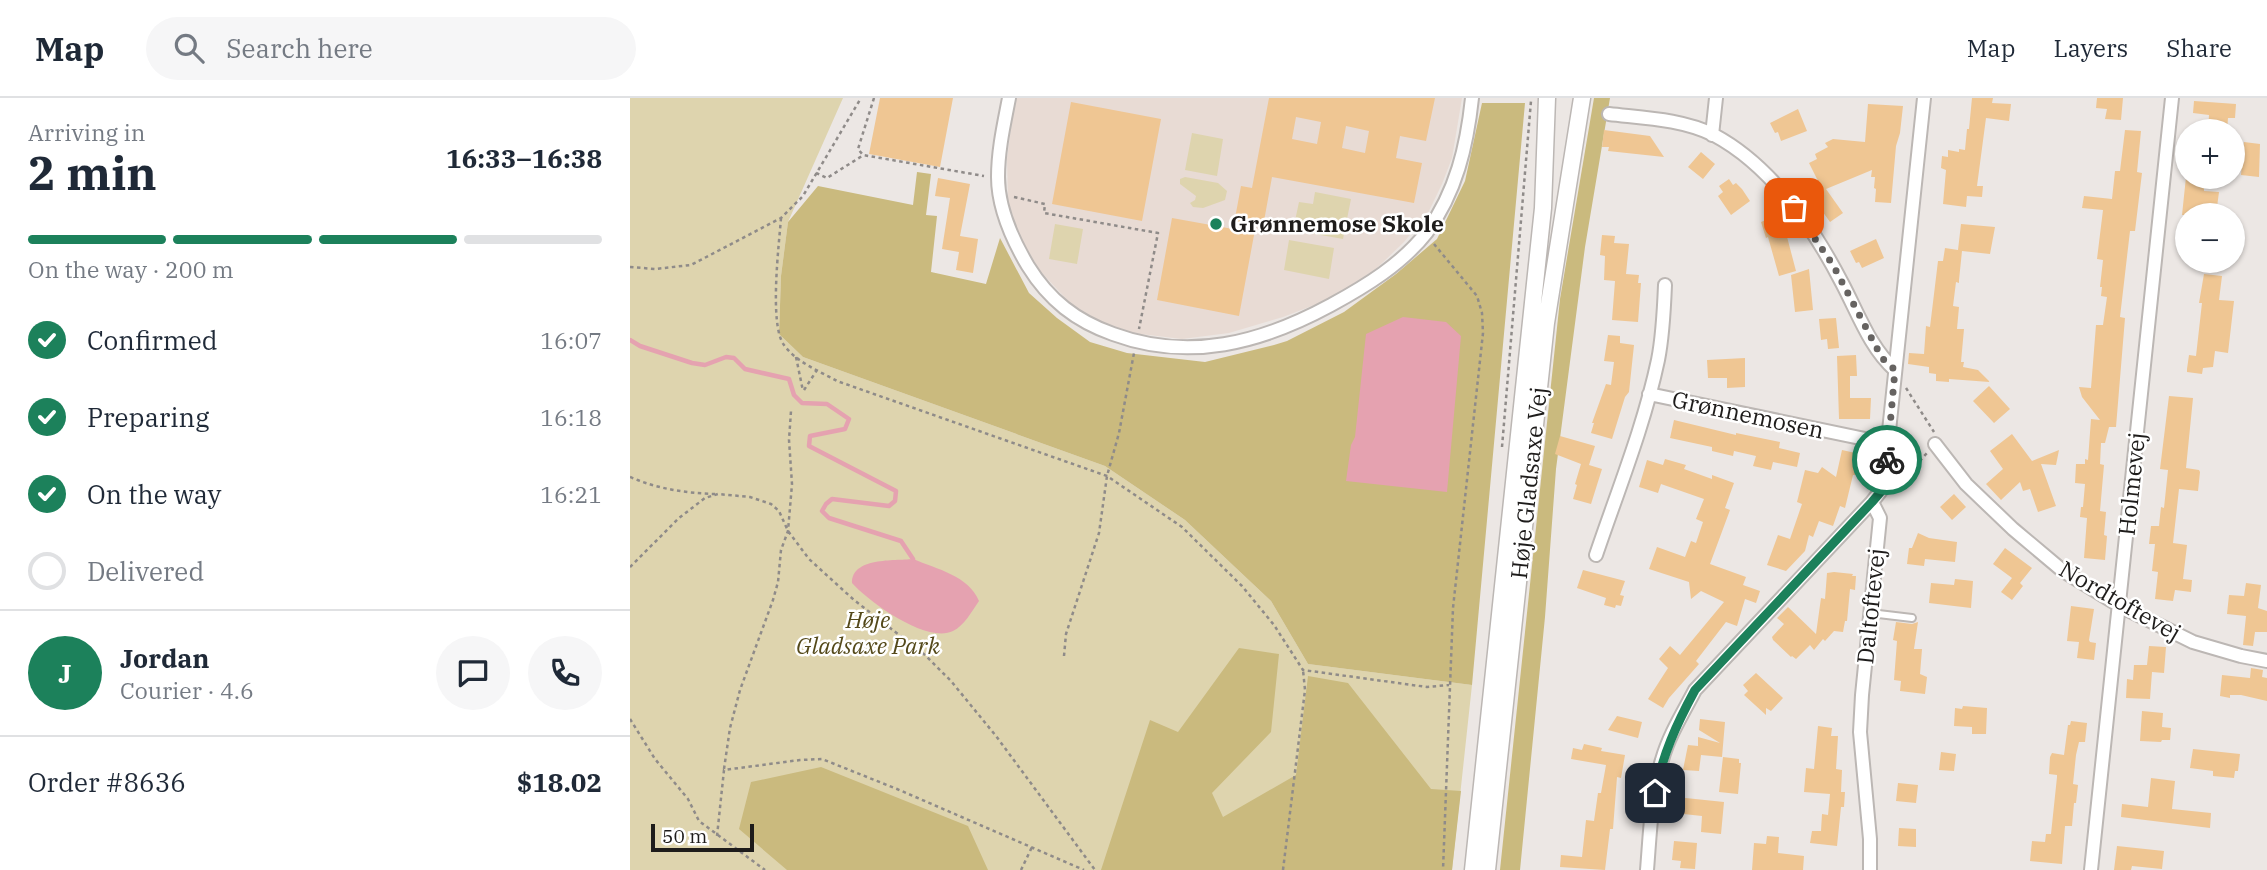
<!DOCTYPE html>
<html lang="en">
<head>
<meta charset="utf-8">
<style>
	:root { --surface:#fff; --page:#f6f6f7; --text:#1f2937; --muted:#747a83; --line:#e0e1e3; --accent:#1c815b }
	body { margin:0; font-family:"IBM Plex Serif",serif; background:var(--page); color:var(--text); height:100vh; display:flex; flex-direction:column; font-size:26px; white-space:nowrap }
	* { box-sizing:border-box; margin:0 }
	p { font-size:23px; color:var(--muted) }
	.icon { flex:none; width:38px; height:38px; fill:none; stroke:currentColor; stroke-width:2; stroke-linecap:round; stroke-linejoin:round }
	.map { position:relative; flex:1; overflow:hidden }
	.drawer { display:flex; flex-direction:column; background:var(--surface); width:630px }
	.drawer>* { flex:none }
	.buttons { position:absolute; left:1545px; top:21px; display:grid; gap:14px }
	.buttons a { display:grid; place-items:center; width:70px; height:70px; border-radius:50%; background:var(--surface); box-shadow:0 2px 5px #0004; font-size:35px }
	.scale { position:absolute; left:21px; bottom:18px; width:103px; box-sizing:border-box; padding-left:7px; border:4px solid #1e1c1b; border-top:0; font-size:19px; line-height:24px; white-space:nowrap; color:#1e1c1b; -webkit-text-stroke:5px #fff; paint-order:stroke }
	.pin { position:absolute; display:grid; place-items:center; width:60px; height:60px; color:#fff; margin:-30px; border-radius:14px; box-shadow:0 4px 10px #0006 }
	.courier { position:absolute; display:grid; place-items:center; width:70px; height:70px; margin:-35px; border:5px solid #1c815b; border-radius:50%; background:#fff; color:#222; box-shadow:0 2px 9px #0007 }
	.head em { font-style:normal; font-weight:700 }
	.head div { display:flex; flex-direction:column-reverse }
	.head { display:flex; align-items:center; justify-content:space-between; height:119px; padding:0 28px }
	h1 { font-size:46px; font-weight:700; line-height:52px }
	.bar { display:grid; grid-template-columns:repeat(4,1fr); gap:10px 7px; align-content:center; height:84px; padding:0 28px }
	.bar i { height:9px; border-radius:5px; background:var(--line) }
	.bar .active { background:var(--accent) }
	.bar p { grid-column:span 4 }
	.line { display:flex; align-items:center; gap:18px; padding:0 28px; border-top:2px solid var(--line) }
	.line div { flex:1 }
	.round { display:grid; place-items:center; flex:none; width:74px; height:74px; border-radius:37px; background:var(--page) }
	ol { padding:0 28px; list-style:none }
	li { display:flex; align-items:center; gap:21px; height:77px }
	li p { margin-inline-start:auto }
	li .icon { padding:7px; border-radius:50%; background:var(--accent); color:#fff; stroke-width:4 }
	li:last-child { color:var(--muted) }
	li i { width:38px; height:38px; border:4px solid var(--line); border-radius:50% }
	header { display:flex; align-items:center; gap:42px; box-sizing:border-box; height:98px; padding:0 35px; background:var(--surface); border-bottom:2px solid var(--line) }
	header strong { font-size:33px }
	nav { display:flex; gap:38px; margin-inline-start:auto; font-size:24px }
	.search { width:490px; height:63px; background:var(--page); display:flex; align-items:center; gap:18px; box-sizing:border-box; padding:0 24px; border-radius:38px; color:var(--muted); font-size:26px }
	main { display:flex; flex:1; min-height:0 }
	.map>svg:first-child { display:block }
</style>
</head>
<body>
<header>
<strong>Map</strong>
<div class="search"><svg class="icon" aria-label="search" viewBox="0 0 24 24"><circle cx="10" cy="10" r="6"/><path d="M15 15l6 6"/></svg>Search here</div>
<nav><a>Map</a><a>Layers</a><a>Share</a></nav>
</header>
<main>
<section class="drawer">
<div class="head"><div><h1>2 min</h1><p>Arriving in</p></div><em>16:33–16:38</em></div>
<div class="bar"><i class="active"></i><i class="active"></i><i class="active"></i><i></i><p>On the way · 200 m</p></div>
<ol>
<li><svg class="icon" aria-label="check" viewBox="0 0 24 24"><path d="M5 12l5 5 9-10"/></svg>Confirmed<p>16:07</p></li>
<li><svg class="icon" aria-label="check" viewBox="0 0 24 24"><path d="M5 12l5 5 9-10"/></svg>Preparing<p>16:18</p></li>
<li><svg class="icon" aria-label="check" viewBox="0 0 24 24"><path d="M5 12l5 5 9-10"/></svg>On the way<p>16:21</p></li>
<li><i></i>Delivered</li>
</ol>
<div class="line" style="height:126px"><b class="round" style="background:var(--accent);color:#fff">J</b><div><b>Jordan</b><p>Courier · 4.6</p></div><a class="round"><svg class="icon" aria-label="chat" viewBox="0 0 24 24"><path d="M4 5h16v11H9l-5 4z"/></svg></a><a class="round"><svg class="icon" aria-label="phone" viewBox="0 0 24 24"><path d="M5 4h4l2 5-3 2q2 4 5 5l2-3 5 2v4C11 20 4 13 5 4z"/></svg></a></div>
<div class="line" style="height:91px"><div>Order #8636</div><b>$18.02</b></div>
</section>
<div class="map">
<svg width="1637" height="772" viewBox="0 0 1637 772">
	<rect width="100%" height="100%" fill="#ece7e4"/>
	<path fill="#e8dbd4" d="M 385,0 L 832,0 L 822,60 L 812,86 L 798,115 L 774,144 L 747,170 L 720,188 L 687,206 L 653,219 L 599,235 L 552,241 L 494,234 L 471,225 L 441,206 L 410,173 L 387,134 L 378,102 L 377,61 Z"/>
	<path fill="#ded4ae" d="M 0,0 L 213,0 L 158,124 L 151,178 L 149,236 L 173,259 L 475,368 L 555,422 L 641,503 L 678,566 L 842,587 L 822,772 L 0,772 Z
		M 562,35 L 593,41 L 587,78 L 555,72 Z
		M 555,79 L 588,85 L 597,93 L 595,102 L 573,110 L 563,109 L 560,105 L 565,102 L 566,98 L 550,86 L 550,81 Z
		M 685,94 L 721,101 L 713,141 L 663,132 L 669,104 L 683,106 Z
		M 425,126 L 453,131 L 447,166 L 419,161 Z
		M 659,142 L 704,150 L 699,181 L 654,172 Z"/>
	<path fill="#caba7e" d="M 964,0 L 980,0 L 955,149 L 926,371 L 915,519 L 890,772 L 870,772 L 930,201 Z
		M 852,5 L 895,5 L 842,587 L 678,566 L 641,503 L 555,422 L 475,368 L 173,259 L 149,236 L 151,178 L 158,124 L 188,88 L 283,107 L 287,74 L 301,76 L 296,117 L 307,118 L 301,174 L 356,186 L 370,140 L 399,195 L 427,220 L 460,244 L 497,255 L 575,264 L 644,247 L 657,243 L 714,214 L 766,176 L 807,141 L 835,83 Z
		M 609,550 L 649,556 L 641,634 L 582,695 L 593,719 L 666,677 L 678,578 L 718,585 L 801,691 L 831,693 L 822,772 L 471,772 L 520,622 L 548,634 Z
		M 191,669 L 338,728 L 358,772 L 157,772 L 109,731 L 121,684 Z"/>
	<path fill="#e5a2b0" d="M 773,219 L 816,224 L 831,238 L 817,394 L 716,383 L 721,347 L 725,339 L 736,236 Z
		M 283,461 C 307,471 339,478 349,503 C 342,513 334,528 323,533 C 297,546 239,504 222,485 C 222,459 264,463 283,461 Z"/>
	<g fill="none" stroke-linecap="round" stroke-linejoin="round">
		<path stroke="#e5a2b0" stroke-width="4.5" d="M 0,242 L 10,248 L 62,265 L 75,267 L 96,259 L 104,260 L 115,271 L 159,281 L 164,297 L 172,305 L 197,306 L 219,321 L 215,331 L 180,338 L 179,348 L 266,393 L 265,403 L 259,408 L 202,401 L 196,406 L 192,413 L 199,420 L 271,443 L 283,461"/>
	</g>
	<path fill="#efc693" fill-rule="evenodd" d="M 250,0 L 323,0 L 310,69 L 239,56 Z
		M 639,0 L 805,0 L 796,43 L 770,38 L 766,60 L 792,65 L 784,105 L 642,79 L 634,123 L 627,121 L 609,218 L 527,202 L 542,120 L 603,131 L 611,88 L 622,90 ZM 666,19 L 691,24 L 687,46 L 662,41 ZM 716,28 L 739,33 L 735,55 L 712,50 Z
		M 1342,0 L 1363,0 L 1362,5 L 1381,6 L 1379,23 L 1356,20 L 1347,88 L 1353,88 L 1352,99 L 1337,98 L 1336,109 L 1313,106 L 1316,72 L 1311,70 L 1312,58 L 1318,59 L 1318,52 L 1329,54 L 1329,51 L 1335,52 L 1337,31 L 1339,31 Z
		M 1467,0 L 1493,0 L 1491,22 L 1475,21 L 1477,11 L 1466,10 Z
		M 1564,3 L 1606,6 L 1605,20 L 1598,20 L 1597,33 L 1578,33 L 1579,17 L 1563,15 Z
		M 441,4 L 531,21 L 512,123 L 422,106 Z
		M 1238,6 L 1273,8 L 1270,35 L 1266,48 L 1261,105 L 1245,104 L 1246,91 L 1244,90 L 1245,79 L 1241,79 L 1242,72 L 1196,91 L 1213,115 L 1200,124 L 1180,96 L 1191,89 L 1179,65 L 1187,61 L 1185,56 L 1198,49 L 1195,45 L 1203,41 L 1235,44 Z
		M 1168,11 L 1177,33 L 1151,43 L 1148,34 L 1145,35 L 1140,25 Z
		M 974,32 L 1020,38 L 1034,59 L 978,53 L 979,49 L 972,49 Z
		M 1495,32 L 1511,33 L 1507,74 L 1512,75 L 1505,133 L 1500,133 L 1490,219 L 1495,220 L 1486,329 L 1479,329 L 1475,345 L 1471,345 L 1470,366 L 1474,367 L 1470,413 L 1476,414 L 1474,437 L 1477,438 L 1475,462 L 1454,460 L 1457,420 L 1450,419 L 1451,409 L 1453,409 L 1455,386 L 1445,385 L 1446,366 L 1455,366 L 1455,361 L 1458,362 L 1461,321 L 1470,322 L 1452,299 L 1449,289 L 1461,290 L 1466,227 L 1473,227 L 1477,199 L 1471,198 L 1472,189 L 1470,189 L 1473,162 L 1467,161 L 1473,112 L 1452,110 L 1454,98 L 1482,101 L 1485,73 L 1490,73 Z
		M 1614,44 L 1630,46 L 1629,79 L 1611,77 Z
		M 1071,54 L 1085,66 L 1073,81 L 1058,69 Z
		M 1556,79 L 1572,79 L 1571,89 L 1574,89 L 1574,93 L 1589,94 L 1587,109 L 1573,107 L 1572,117 L 1552,117 Z
		M 308,80 L 340,86 L 330,138 L 348,141 L 343,175 L 326,172 L 329,154 L 312,151 L 320,100 L 305,98 Z
		M 1099,81 L 1103,87 L 1106,85 L 1112,91 L 1120,103 L 1101,117 L 1088,98 L 1093,94 L 1089,88 Z
		M 1145,118 L 1152,136 L 1156,135 L 1166,173 L 1149,178 L 1138,139 L 1136,140 L 1131,124 Z
		M 1331,126 L 1365,129 L 1360,156 L 1332,153 L 1329,182 L 1329,185 L 1326,184 L 1323,208 L 1329,209 L 1327,231 L 1334,231 L 1331,264 L 1334,264 L 1333,269 L 1348,272 L 1360,284 L 1319,281 L 1319,284 L 1306,283 L 1306,276 L 1299,275 L 1299,269 L 1278,266 L 1279,255 L 1294,256 L 1296,228 L 1300,229 L 1308,163 L 1313,163 L 1315,150 L 1328,152 Z
		M 972,137 L 985,138 L 984,145 L 999,146 L 996,176 L 1009,177 L 1008,185 L 1011,185 L 1008,224 L 982,222 L 985,183 L 974,182 L 975,158 L 970,157 Z
		M 1246,141 L 1254,160 L 1232,170 L 1229,164 L 1226,165 L 1220,153 Z
		M 1179,171 L 1183,212 L 1165,214 L 1161,177 Z
		M 1574,176 L 1592,178 L 1589,202 L 1604,203 L 1598,255 L 1585,253 L 1583,269 L 1573,270 L 1572,276 L 1557,274 L 1557,271 L 1559,257 L 1566,258 L 1572,205 L 1569,205 Z
		M 1206,220 L 1209,250 L 1198,251 L 1197,241 L 1191,242 L 1189,221 Z
		M 978,237 L 990,238 L 990,245 L 1004,247 L 999,294 L 995,299 L 982,341 L 961,335 L 964,325 L 962,325 L 976,286 L 981,287 L 984,264 L 974,263 Z
		M 1226,257 L 1227,278 L 1220,278 L 1220,300 L 1241,300 L 1240,321 L 1209,321 L 1207,258 Z
		M 1115,260 L 1115,289 L 1097,290 L 1097,280 L 1078,280 L 1077,262 Z
		M 1359,288 L 1380,311 L 1364,325 L 1343,303 Z
		M 1539,298 L 1563,300 L 1556,370 L 1569,372 L 1570,374 L 1568,393 L 1549,391 L 1543,445 L 1557,447 L 1553,481 L 1562,482 L 1561,494 L 1545,492 L 1543,503 L 1525,501 L 1528,474 L 1522,473 L 1525,446 L 1519,446 L 1521,428 L 1529,428 L 1531,409 L 1534,410 L 1538,372 L 1530,371 Z
		M 1044,322 L 1106,337 L 1106,335 L 1150,344 L 1149,350 L 1170,355 L 1167,369 L 1143,364 L 1141,372 L 1123,368 L 1126,358 L 1104,353 L 1103,358 L 1082,353 L 1082,349 L 1040,340 Z
		M 1382,336 L 1402,363 L 1429,352 L 1426,367 L 1411,366 L 1426,408 L 1408,414 L 1400,391 L 1393,393 L 1390,384 L 1371,402 L 1356,386 L 1373,371 L 1360,353 Z
		M 930,338 L 965,348 L 959,367 L 972,371 L 961,406 L 943,401 L 947,387 L 945,386 L 951,366 L 925,356 Z
		M 1212,352 L 1230,356 L 1225,377 L 1223,377 L 1215,410 L 1210,408 L 1203,428 L 1189,423 L 1183,439 L 1179,437 L 1175,453 L 1156,473 L 1137,467 L 1148,437 L 1160,441 L 1172,406 L 1167,404 L 1175,372 L 1188,375 L 1192,369 L 1206,379 Z
		M 1035,361 L 1056,367 L 1054,371 L 1082,381 L 1082,377 L 1104,385 L 1095,410 L 1100,412 L 1080,466 L 1116,479 L 1113,487 L 1130,493 L 1126,505 L 1115,501 L 1107,528 L 1096,524 L 1066,563 L 1069,566 L 1039,600 L 1033,610 L 1018,601 L 1038,570 L 1029,561 L 1040,548 L 1050,557 L 1094,504 L 1071,493 L 1061,501 L 1059,484 L 1019,471 L 1027,449 L 1055,459 L 1061,443 L 1066,445 L 1073,424 L 1066,421 L 1074,401 L 1031,386 L 1028,395 L 1009,389 L 1017,362 L 1033,367 Z
		M 1324,396 L 1336,409 L 1322,422 L 1310,409 Z
		M 1288,435 L 1299,440 L 1327,444 L 1325,464 L 1295,461 L 1294,468 L 1277,466 L 1279,450 L 1282,450 Z
		M 1375,450 L 1402,470 L 1390,485 L 1393,488 L 1382,502 L 1371,494 L 1382,480 L 1363,466 Z
		M 953,472 L 995,483 L 990,497 L 994,498 L 991,508 L 986,507 L 985,510 L 974,507 L 976,500 L 947,490 Z
		M 1204,474 L 1223,476 L 1222,478 L 1226,478 L 1225,492 L 1220,491 L 1217,523 L 1215,523 L 1213,534 L 1204,533 L 1195,543 L 1193,541 L 1184,552 L 1180,547 L 1166,561 L 1162,558 L 1161,559 L 1143,542 L 1142,539 L 1154,526 L 1147,520 L 1158,509 L 1186,536 L 1191,500 L 1195,501 L 1197,475 Z
		M 1325,481 L 1343,483 L 1341,510 L 1299,505 L 1301,485 L 1324,487 Z
		M 1616,485 L 1631,487 L 1628,510 L 1637,513 L 1637,534 L 1625,534 L 1623,548 L 1613,547 L 1616,518 L 1597,516 L 1599,497 L 1614,498 Z
		M 1441,508 L 1464,511 L 1459,542 L 1460,544 L 1466,545 L 1464,562 L 1447,560 L 1449,544 L 1437,543 Z
		M 1266,524 L 1282,526 L 1288,524 L 1284,551 L 1292,551 L 1290,576 L 1297,579 L 1295,596 L 1270,593 L 1271,583 L 1264,582 L 1267,543 L 1263,542 Z
		M 1519,548 L 1536,549 L 1534,575 L 1522,574 L 1520,601 L 1496,600 L 1497,581 L 1503,582 L 1504,567 L 1517,567 Z
		M 1621,570 L 1633,572 L 1632,579 L 1637,580 L 1637,603 L 1611,597 L 1600,597 L 1600,600 L 1590,598 L 1592,577 L 1620,580 Z
		M 1126,575 L 1153,600 L 1141,613 L 1136,610 L 1136,617 L 1114,597 L 1118,593 L 1113,587 Z
		M 1333,608 L 1357,610 L 1356,636 L 1342,636 L 1342,629 L 1324,628 L 1325,610 L 1332,611 Z
		M 1512,613 L 1533,615 L 1532,629 L 1541,630 L 1540,642 L 1532,642 L 1531,644 L 1510,643 Z
		M 987,618 L 1012,624 L 1008,640 L 978,632 Z
		M 1070,621 L 1095,624 L 1092,659 L 1071,657 L 1069,673 L 1053,672 L 1058,647 L 1068,648 L 1068,639 L 1090,645 L 1069,632 Z
		M 1441,623 L 1457,625 L 1455,644 L 1449,644 L 1446,657 L 1443,686 L 1448,687 L 1446,705 L 1444,705 L 1442,728 L 1435,728 L 1432,766 L 1400,763 L 1402,743 L 1415,744 L 1416,736 L 1421,736 L 1427,679 L 1427,677 L 1419,676 L 1420,659 L 1422,655 L 1434,657 L 1438,627 L 1440,627 Z
		M 1188,628 L 1202,630 L 1201,638 L 1208,638 L 1206,671 L 1212,672 L 1211,694 L 1215,694 L 1214,709 L 1211,709 L 1207,748 L 1180,745 L 1182,733 L 1191,733 L 1192,716 L 1198,717 L 1200,696 L 1174,694 L 1176,670 L 1184,671 Z
		M 954,646 L 972,650 L 971,653 L 995,657 L 991,680 L 987,679 L 983,731 L 980,731 L 975,772 L 930,769 L 931,757 L 952,759 L 956,722 L 964,723 L 968,695 L 971,695 L 976,667 L 941,661 L 943,650 L 952,652 Z
		M 1563,651 L 1610,656 L 1608,673 L 1605,673 L 1604,680 L 1583,678 L 1583,673 L 1560,670 Z
		M 1311,654 L 1326,656 L 1324,673 L 1309,672 Z
		M 1093,659 L 1109,661 L 1109,665 L 1111,665 L 1108,696 L 1089,694 Z
		M 1521,680 L 1545,683 L 1542,711 L 1581,715 L 1580,730 L 1491,719 L 1492,706 L 1518,709 Z
		M 1268,685 L 1288,687 L 1286,705 L 1266,703 Z
		M 1046,699 L 1094,704 L 1091,736 L 1071,734 L 1072,718 L 1044,715 Z
		M 1269,730 L 1286,731 L 1286,749 L 1268,748 Z
		M 1137,738 L 1149,739 L 1148,755 L 1174,758 L 1173,772 L 1122,772 L 1124,745 L 1136,746 Z
		M 1044,743 L 1067,745 L 1065,771 L 1050,770 L 1051,763 L 1042,762 Z
		M 1487,748 L 1534,753 L 1532,771 L 1502,768 L 1501,772 L 1484,772 Z"/>
	<g fill="none" stroke-linecap="round" stroke-linejoin="round">
		<defs>
			<path id="service" d="M 1240,515 L 1282,520"/>
			<path id="minor" d="M 379,0 C 374,26 368,52 368,79 C 368,110 382,141 398,168 C 419,202 446,223 483,236 C 559,264 631,245 701,207 C 736,188 772,166 797,134 C 826,94 837,48 842,0
				M 979,16 C 1013,20 1052,21 1084,37 C 1142,68 1183,129 1212,185 C 1228,215 1240,250 1265,272
				M 1082,37 L 1086,0
				M 1019,296 L 1259,346
				M 1305,346 L 1336,386 L 1383,431 L 1433,473 L 1490,508 L 1563,544 L 1611,558 L 1637,563
				M 966,457 C 988,392 1014,328 1028,262 C 1033,237 1034,212 1035,187
				M 1017,772 C 1020,736 1021,697 1032,662 C 1039,637 1053,615 1065,592 L 1242,404
				M 1240,772 L 1240,741 L 1230,634 L 1232,597 L 1250,420 L 1242,404 L 1253,390 L 1294,0
				M 1461,772 L 1542,0"/>
			<path id="tertiary" d="M 843,772 L 913,110 L 917,0
				M 857,772 L 916,225 L 952,0"/>
		</defs>
		<use href="#service" stroke="#bcb7b4" stroke-width="10"/>
		<use href="#minor" stroke="#bcb7b4" stroke-width="16"/>
		<use href="#tertiary" stroke="#bcb7b4" stroke-width="19"/>
		<path stroke="#8f8b89" stroke-width="2.5" stroke-dasharray="3.5 3.5" stroke-linecap="butt" d="M 244,0 L 228,51 L 233,57 L 354,78
			M 186,75 L 197,80 L 232,58
			M 384,99 L 415,106 L 414,115 L 528,135 L 509,231
			M 151,120 C 149,147 139,227 154,247 C 166,264 189,273 207,283 L 477,378 L 552,429 L 612,488 L 644,527 L 673,572 L 797,589 L 819,587
			M 804,146 L 847,198 L 852,215 L 853,235 L 823,510 L 813,772
			M 0,169 L 25,171 L 61,167 L 151,120 L 173,98 L 231,0
			M 166,259 L 173,293
			M 1276,290 L 1304,334
			M 174,292 L 187,272
			M 872,349 L 901,3
			M 0,379 C 28,391 55,395 85,396
			M 1266,389 L 1297,355
			M 0,469 L 49,420 L 75,400 L 88,396 L 120,399 L 141,406 L 149,413 L 158,433 L 179,461 L 224,502 L 295,557 L 321,583 L 366,638 L 465,772
			M 434,558 L 436,536 L 469,435 L 477,378 L 489,335 L 504,255
			M 0,621 L 25,661 L 58,701 L 69,723 L 135,772
			M 94,671 L 100,630 L 110,592 L 143,502 L 148,484 L 151,452 L 158,433 L 162,386 L 159,342 L 161,313
			M 87,738 L 94,672 L 170,662 L 192,661 L 267,691 L 454,772
			M 391,772 L 402,749
			M 653,772 L 675,592 L 673,572"/>
		<use href="#service" stroke="#fff" stroke-width="6"/>
		<use href="#minor" stroke="#fff" stroke-width="12"/>
		<use href="#tertiary" stroke="#fff" stroke-width="16"/>
	</g>
	<g fill="none" stroke-linecap="round" stroke-linejoin="round">
		<path stroke="#666361" stroke-width="7" stroke-dasharray="0 12.6" d="M 1164,110 L 1203,167 L 1252,260 L 1265,272 L 1257,362"/>
		<path stroke="#1c815b" stroke-width="9" d="M 1025,695 C 1033,656 1046,627 1065,592 L 1242,404 L 1254,390 L 1257,362"/>
	</g>
	<circle fill="#1c815b" stroke="#fff" stroke-width="2.5" cx="586" cy="126" r="7"/>
	<g text-anchor="middle" stroke-width="5" stroke-linejoin="round" paint-order="stroke">
		<g font-size="23" font-weight="bold" fill="#1e1c1b" stroke="#fff" text-anchor="start">
			<text x="600" y="134">Grønnemose Skole</text>
		</g>
		<g font-size="23" fill="#1e1c1b" stroke="#fff">
			<text transform="translate(1118 317) rotate(12)" y="8">Grønnemosen</text>
			<text transform="translate(899 385) rotate(-84)" y="8">Høje Gladsaxe Vej</text>
			<text transform="translate(1502 386) rotate(-84)" y="8">Holmevej</text>
			<text transform="translate(1490 503) rotate(30)" y="8">Nordtoftevej</text>
			<text transform="translate(1241 508) rotate(-84)" y="8">Daltoftevej</text>
		</g>
		<g font-size="23" font-style="italic" fill="#54491a" stroke="#fff">
			<text x="238" y="530">Høje<tspan x="238" dy="26">Gladsaxe Park</tspan></text>
		</g>
	</g>
</svg>
<div class="buttons">
<a>+</a>
<a>−</a>
</div>
<div class="scale">50 m</div>
<div class="pin" style="left:1164px;top:110px;background:#ea580c"><svg class="icon" aria-label="bag" viewBox="0 0 24 24"><path d="M5 8h14l-1 12H6zM9 8a3 3 0 0 1 6 0"/></svg></div>
<div class="pin" style="left:1025px;top:695px;background:#1f2937"><svg class="icon" aria-label="home" viewBox="0 0 24 24"><path d="M3 11l9-7 9 7M6 9v11h12V9"/></svg></div>
<div class="courier" style="left:1257px;top:362px"><svg class="icon" aria-label="bike" viewBox="0 0 24 24"><circle cx="6" cy="16" r="4"/><circle cx="18" cy="16" r="4"/><path d="M6 16l4-8h5l3 8M10 8l3 8H6M13 5h3"/></svg></div>
</div>
</main>
</body>
</html>
